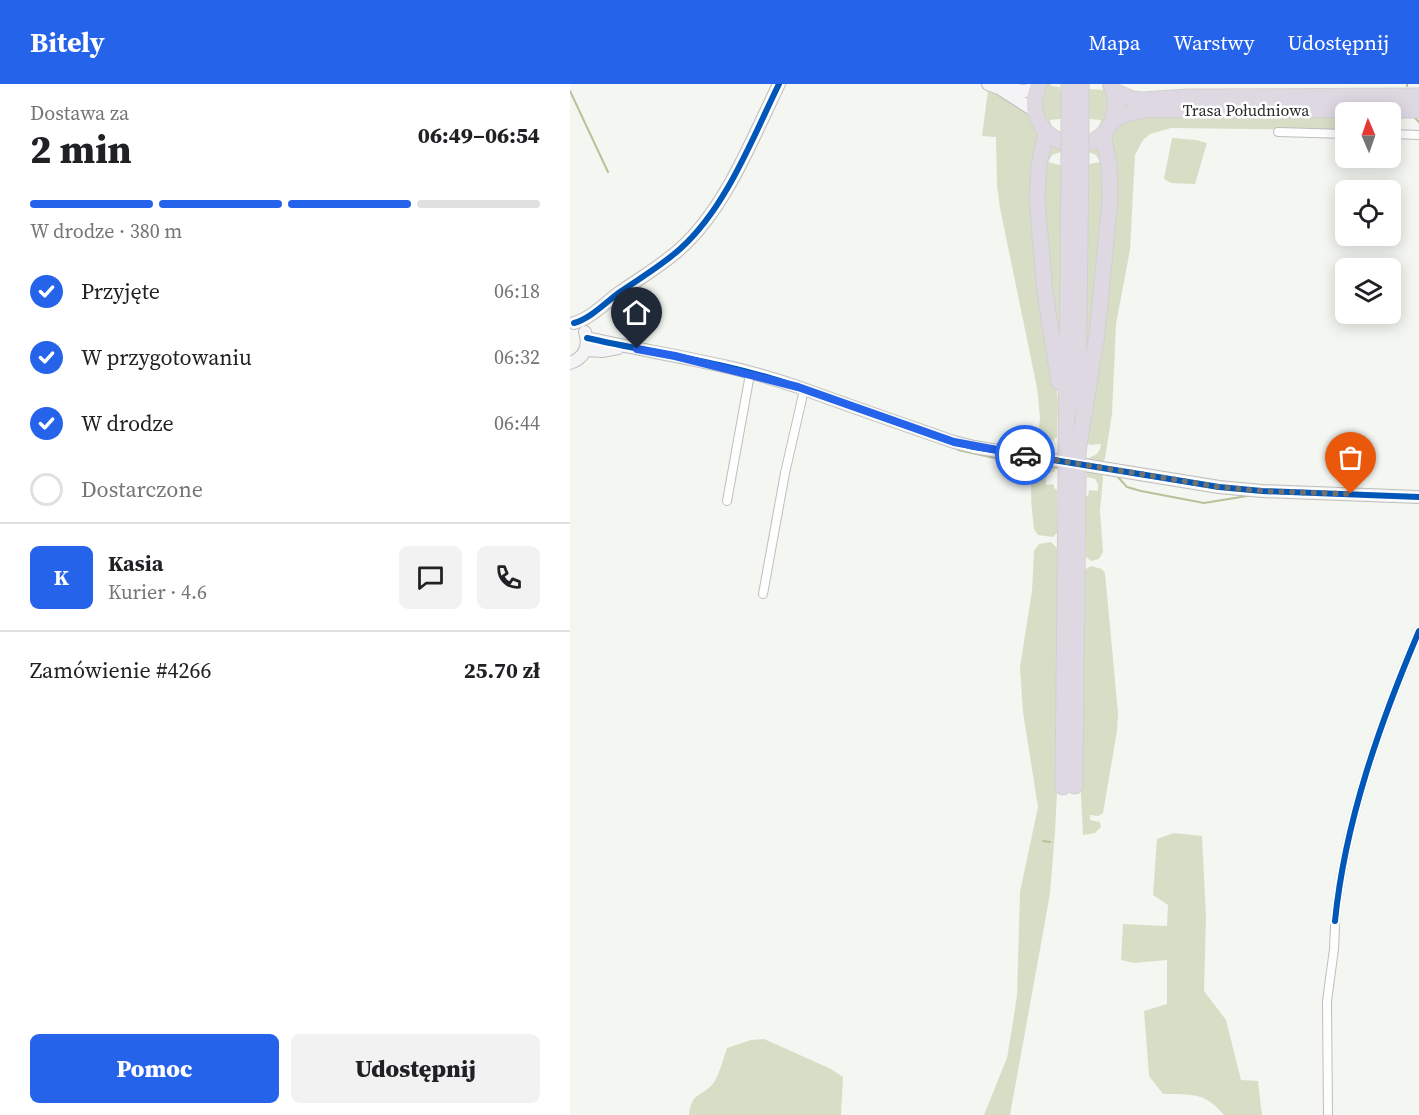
<!DOCTYPE html>
<html lang="pl">
<head>
<meta charset="utf-8">
<style>
	:root { --surface:#fff; --page:#f2f2f2; --text:#202124; --muted:#757577; --line:#e0e0e0; --accent:#2563eb }
	body { margin:0; font-family:"Source Serif 4",serif; background:var(--page); color:var(--text); height:100vh; display:flex; flex-direction:column; font-size:22px; white-space:nowrap }
	* { box-sizing:border-box; margin:0 }
	p { font-size:20px; color:var(--muted) }
	.icon { flex:none; width:33px; height:33px; fill:none; stroke:currentColor; stroke-width:2; stroke-linecap:round; stroke-linejoin:round }
	.map { position:relative; flex:1; overflow:hidden }
	.panel { display:flex; flex-direction:column; background:var(--surface); width:570px }
	.panel>* { flex:none }
	.needle { width:39px; rotate:358deg }
	.fabs { position:absolute; left:765px; top:18px; display:grid; gap:12px }
	.fabs a { display:grid; place-items:center; width:66px; height:66px; border-radius:9px; background:var(--surface); box-shadow:0 3px 15px #0003; font-size:30px }
	.pin { position:absolute; display:grid; place-items:center; width:51px; height:51px; color:#fff; margin:-62px -26px; border-radius:50% 50% 50% 0; rotate:-45deg; box-shadow:0 0 6px #0007 }
	.pin .icon { rotate:45deg }
	.courier { position:absolute; display:grid; place-items:center; width:60px; height:60px; margin:-30px; border:4px solid #2563eb; border-radius:50%; background:#fff; color:#222; box-shadow:0 2px 8px #0007 }
	.headline em { font-style:normal; font-weight:800 }
	.headline div { display:flex; flex-direction:column-reverse }
	.headline { display:flex; align-items:center; justify-content:space-between; height:102px; padding:0 30px }
	h1 { font-size:39px; font-weight:800; line-height:45px }
	.bar { display:grid; grid-template-columns:repeat(4,1fr); gap:9px 6px; align-content:center; height:72px; padding:0 30px }
	.bar i { height:8px; border-radius:4px; background:var(--line) }
	.bar .active { background:var(--accent) }
	.bar p { grid-column:span 4 }
	.line { display:flex; align-items:center; gap:15px; padding:0 30px; border-top:2px solid var(--line) }
	.line div { flex:1 }
	.round { display:grid; place-items:center; flex:none; width:63px; height:63px; border-radius:9px; background:var(--page) }
	ol { padding:0 30px; list-style:none }
	li { display:flex; align-items:center; gap:18px; height:66px }
	li p { margin-inline-start:auto }
	li .icon { padding:6px; border-radius:50%; background:var(--accent); color:#fff; stroke-width:4 }
	li:last-child { color:var(--muted) }
	li i { width:33px; height:33px; border:3px solid var(--line); border-radius:50% }
	.button { display:flex; gap:12px; margin-top:auto; padding:12px 30px }
	.button a { flex:1; height:69px; border-radius:9px; background:var(--accent); color:#fff; font-size:24px; font-weight:800; line-height:69px; text-align:center }
	.button a+a { background:var(--page); color:var(--text) }
	header { display:flex; align-items:center; gap:36px; box-sizing:border-box; height:84px; padding:0 30px; background:var(--accent); color:#fff }
	header strong { font-size:28px }
	nav { display:flex; gap:33px; margin-inline-start:auto; font-size:21px }
	main { display:flex; flex:1; min-height:0 }
	.map>svg:first-child { display:block }
</style>
</head>
<body>
<header>
<strong>Bitely</strong>
<nav><a>Mapa</a><a>Warstwy</a><a>Udostępnij</a></nav>
</header>
<main>
<section class="panel">
<div class="headline"><div><h1>2 min</h1><p>Dostawa za</p></div><em>06:49–06:54</em></div>
<div class="bar"><i class="active"></i><i class="active"></i><i class="active"></i><i></i><p>W drodze · 380 m</p></div>
<ol>
<li><svg class="icon" aria-label="check" viewBox="0 0 24 24"><path d="M5 12l5 5 9-10"/></svg>Przyjęte<p>06:18</p></li>
<li><svg class="icon" aria-label="check" viewBox="0 0 24 24"><path d="M5 12l5 5 9-10"/></svg>W przygotowaniu<p>06:32</p></li>
<li><svg class="icon" aria-label="check" viewBox="0 0 24 24"><path d="M5 12l5 5 9-10"/></svg>W drodze<p>06:44</p></li>
<li><i></i>Dostarczone</li>
</ol>
<div class="line" style="height:108px"><b class="round" style="background:var(--accent);color:#fff">K</b><div><b>Kasia</b><p>Kurier · 4.6</p></div><a class="round"><svg class="icon" aria-label="chat" viewBox="0 0 24 24"><path d="M4 5h16v11H9l-5 4z"/></svg></a><a class="round"><svg class="icon" aria-label="phone" viewBox="0 0 24 24"><path d="M5 4h4l2 5-3 2q2 4 5 5l2-3 5 2v4C11 20 4 13 5 4z"/></svg></a></div>
<div class="line" style="height:78px"><div>Zamówienie #4266</div><b>25.70 zł</b></div>
<div class="button"><a>Pomoc</a><a>Udostępnij</a></div>
</section>
<div class="map">
<svg width="849" height="1031" viewBox="0 0 849 1031">
	<rect width="100%" height="100%" fill="#f4f6f1"/>
	<path fill="#d8dec6" d="M 476,0 L 481,0 L 481,2 L 490,3 L 490,6 L 493,6 L 492,33 L 490,35 L 480,36 L 482,43 L 491,48 L 491,51 C 468,36 470,24 476,0 Z
		M 532,0 C 548,17 536,41 518,52 L 518,50 C 525,48 530,44 531,36 L 520,35 L 518,32 L 518,7 L 520,5 L 533,6 Z
		M 418,6 L 447,18 L 460,29 L 469,52 L 488,319 L 487,354 L 484,354 L 484,357 L 475,356 L 474,359 L 478,366 L 485,369 L 485,371 L 467,367 L 470,333 L 467,304 L 430,124 L 427,101 L 426,53 L 412,52 Z
		M 775,30 L 775,46 L 601,44 L 580,50 L 573,56 L 565,71 L 560,166 L 546,240 L 542,330 L 535,374 L 533,378 L 517,375 C 524,371 530,371 531,360 L 519,361 L 516,354 L 541,57 L 546,43 L 558,34 Z
		M 602,54 L 626,56 L 637,59 L 625,100 L 601,99 L 594,95 Z
		M 480,58 L 491,63 L 491,68 L 482,71 L 478,78 L 490,81 L 492,84 L 489,274 L 471,105 Z
		M 530,59 L 536,113 L 515,289 L 517,83 L 519,80 L 530,78 L 526,71 L 518,68 L 518,64 Z
		M 468,378 L 485,380 L 485,387 L 478,390 L 476,395 L 476,401 L 484,400 L 484,404 L 487,406 L 487,449 L 483,453 L 468,451 L 464,445 C 462,428 457,391 468,378 Z
		M 517,385 L 532,388 L 533,394 L 530,427 L 533,468 L 529,475 L 521,477 L 516,473 L 516,412 L 518,412 L 519,406 L 528,407 L 528,400 L 525,395 L 517,393 Z
		M 481,458 L 487,464 L 487,708 L 485,748 L 480,810 L 440,1031 L 414,1031 L 437,974 L 442,944 L 447,912 L 450,808 L 468,723 L 453,628 L 450,583 L 462,507 L 464,467 L 469,460 Z
		M 521,482 L 532,485 L 535,489 L 548,629 L 547,647 L 533,729 L 528,732 L 520,731 L 520,736 L 530,738 L 531,743 L 525,749 L 513,751 L 511,712 L 515,487 L 517,484 Z
		M 604,749 L 632,752 L 636,833 L 634,907 L 656,936 L 671,996 L 688,997 L 692,1031 L 654,1031 C 634,1007 621,1011 593,1010 L 579,992 L 574,927 L 597,920 L 597,876 L 564,879 L 551,876 L 553,840 L 597,842 L 598,821 L 583,811 L 587,755 Z
		M 194,955 L 261,985 L 273,993 L 271,1031 L 119,1031 C 122,1008 129,1014 142,1001 C 148,995 154,973 157,964 L 181,956 Z"/>
	<g fill="none" stroke-linecap="round" stroke-linejoin="round">
		<path stroke="#b8c197" stroke-width="2" d="M 837,0 L 837,2
			M 0,7 L 38,88
			M 845,34 L 849,38
			M 388,366 L 429,375 L 456,388
			M 466,389 L 480,383 L 489,384
			M 547,392 L 557,403 L 571,407 L 634,419 L 677,412
			M 473,757 L 480,758"/>
		<defs>
			<path id="street" d="M 708,48 L 776,50
				M 820,50 L 849,51
				M 157,417 L 180,290
				M 193,510 L 215,389 L 234,306
				M 765,837 C 775,737 810,639 849,547
				M 758,1031 L 757,917 L 764,865 L 765,842"/>
			<path id="secondary" d="M 418,0 L 429,4 L 465,27
				M 433,4 L 455,7 L 468,3
				M 4,239 C 20,235 36,218 50,208 C 70,194 91,182 110,165 C 156,124 182,55 209,0
				M 17,254 C 87,270 160,279 228,303 C 280,322 332,340 384,358 L 404,363 L 649,403 L 692,407 L 849,413
				M 16,266 L 32,267 L 48,264
				M 0,279 C 14,274 20,263 15,248"/>
			<path id="highway" d="M 469,0 C 446,52 519,86 542,37 C 547,25 547,13 541,1
				M 544,7 L 562,15 L 573,16 L 618,13 L 849,12
				M 499,36 L 499,0
				M 511,36 L 511,0
				M 542,38 L 552,31 L 576,26 L 849,26
				M 476,48 L 469,81 L 467,115 L 475,209 L 489,298
				M 508,320 L 511,69
				M 496,367 L 499,69
				M 508,368 L 527,250 L 540,117 L 539,80 L 534,56 L 536,46
				M 505,702 L 508,395
				M 493,703 L 496,394"/>
		</defs>
		<use href="#street" stroke="#bebfbc" stroke-width="10"/>
		<use href="#secondary" stroke="#bebfbc" stroke-width="14"/>
		<use href="#highway" stroke="#d0d1cf" stroke-width="17"/>
		<use href="#street" stroke="#fdfefd" stroke-width="8"/>
		<use href="#secondary" stroke="#f4f3f5" stroke-width="12"/>
		<use href="#highway" stroke="#ded8e2" stroke-width="15"/>
		<defs>
			<path id="highway-bridge" d="M 499,69 L 499,36
				M 511,69 L 511,36
				M 496,394 L 496,367
				M 508,395 L 508,368"/>
		</defs>
		<use href="#highway-bridge" stroke="#d0d1cf" stroke-width="17" stroke-linecap="butt"/>
		<use href="#highway-bridge" stroke="#ded8e2" stroke-width="15"/>
		<defs>
			<path id="cycleway" d="M 4,239 C 20,235 36,218 50,208 C 70,194 91,182 110,165 C 156,124 182,55 209,0
				M 17,254 C 87,270 160,279 228,303 C 280,322 332,340 384,358 L 404,363 L 649,403 L 692,407 L 849,413
				M 765,837 C 775,737 810,639 849,547"/>
		</defs>
		<use href="#cycleway" stroke="#fff" stroke-width="10"/>
		<use href="#cycleway" stroke="#0057b8" stroke-width="6"/>
	</g>
	<g fill="none" stroke-linecap="round" stroke-linejoin="round">
		<path stroke="#71726f" stroke-width="6" stroke-dasharray="0 10.8" d="M 455,371 L 649,403 L 692,407 L 781,410"/>
		<path stroke="#2563eb" stroke-width="8" d="M 67,265 L 105,272 L 228,303 L 384,358 L 455,371"/>
	</g>
	<g text-anchor="middle" stroke-width="5" stroke-linejoin="round" paint-order="stroke">
		<g font-size="16" fill="#2a2b29" stroke="#fff">
			<text x="676" y="32">Trasa Południowa</text>
		</g>
	</g>
</svg>
<div class="fabs">
<a><svg class="needle" viewBox="-14 -14 28 28"><path d="M0-13l5 13h-10z" fill="#e53935"/><path d="M0 13l5-13h-10z" fill="#757577"/></svg></a>
<a><svg class="icon" aria-label="locate" viewBox="0 0 24 24"><circle cx="12" cy="12" r="6"/><path d="M12 2v4M12 18v4M2 12h4M18 12h4"/></svg></a>
<a><svg class="icon" aria-label="layers" viewBox="0 0 24 24"><path d="M12 4l9 5-9 5-9-5zM3 14l9 5 9-5"/></svg></a>
</div>
<div class="pin" style="left:781px;top:410px;background:#ea580c"><svg class="icon" aria-label="bag" viewBox="0 0 24 24"><path d="M5 8h14l-1 12H6zM9 8a3 3 0 0 1 6 0"/></svg></div>
<div class="pin" style="left:67px;top:265px;background:#1f2937"><svg class="icon" aria-label="home" viewBox="0 0 24 24"><path d="M3 11l9-7 9 7M6 9v11h12V9"/></svg></div>
<div class="courier" style="left:455px;top:371px"><svg class="icon" aria-label="car" viewBox="0 0 24 24"><path d="M5 17H2v-5l4-1 3-4h7l3 4 3 1v5h-3M9 17h6M6 11h13"/><circle cx="7" cy="17" r="2"/><circle cx="17" cy="17" r="2"/></svg></div>
</div>
</main>
</body>
</html>
